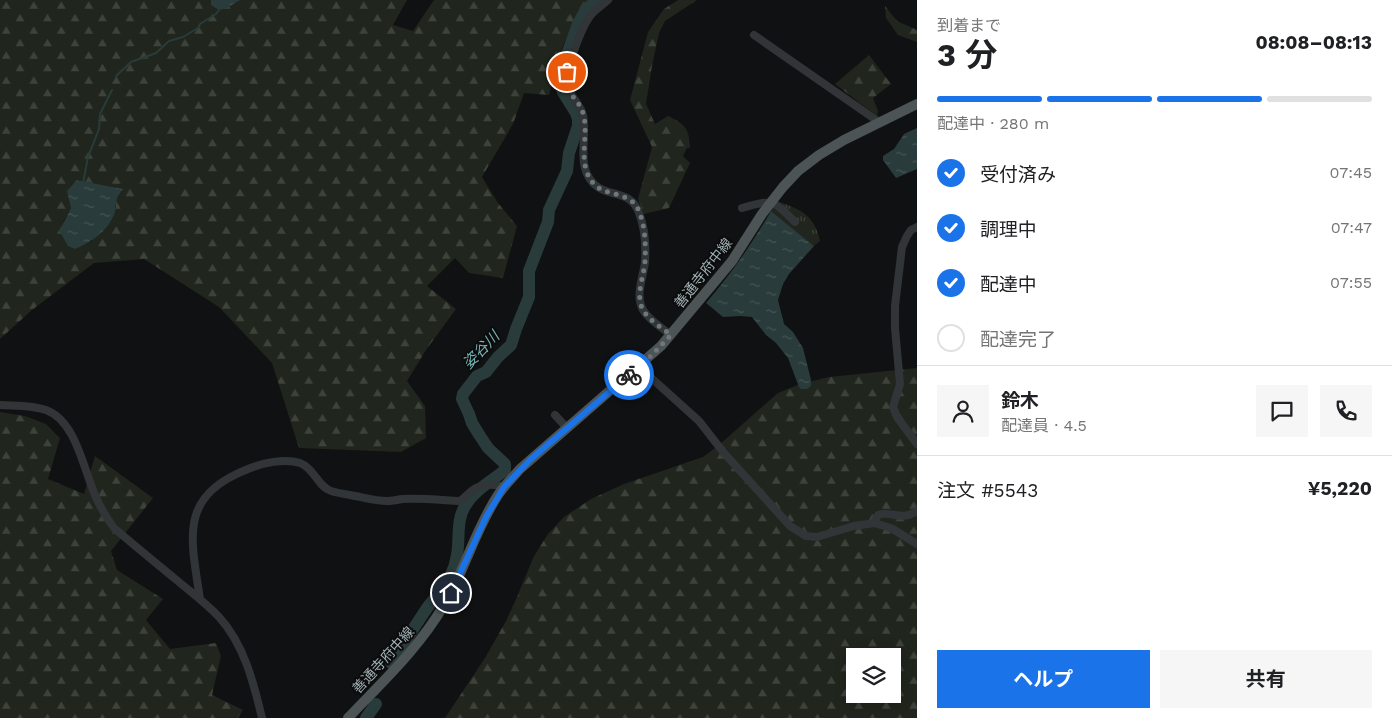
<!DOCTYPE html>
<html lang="ja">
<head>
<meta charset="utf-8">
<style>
	:root { --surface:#fff; --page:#f6f6f6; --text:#202124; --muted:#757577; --line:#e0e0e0; --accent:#1a73e8 }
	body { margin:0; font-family:"Work Sans","Noto Sans JP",sans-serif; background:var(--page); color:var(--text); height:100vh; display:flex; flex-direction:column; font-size:19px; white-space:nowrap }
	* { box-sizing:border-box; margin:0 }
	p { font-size:16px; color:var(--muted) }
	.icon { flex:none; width:28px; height:28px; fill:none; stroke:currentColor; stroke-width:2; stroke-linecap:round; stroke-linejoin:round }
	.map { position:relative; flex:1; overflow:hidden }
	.details { display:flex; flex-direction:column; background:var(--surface); width:475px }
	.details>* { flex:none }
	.controls { position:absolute; left:846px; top:648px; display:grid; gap:10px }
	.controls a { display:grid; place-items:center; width:55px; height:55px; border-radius:0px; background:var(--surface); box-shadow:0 2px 12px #0003; font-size:25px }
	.pin { position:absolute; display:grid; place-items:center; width:42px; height:42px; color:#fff; margin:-21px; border:2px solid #fff; border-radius:50%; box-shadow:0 1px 5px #0007 }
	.courier { position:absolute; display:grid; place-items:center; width:50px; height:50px; margin:-25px; border:4px solid #1a73e8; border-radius:50%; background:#fff; color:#222; box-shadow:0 1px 6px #0007 }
	.headline em { font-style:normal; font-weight:700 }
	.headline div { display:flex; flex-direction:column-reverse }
	.headline { display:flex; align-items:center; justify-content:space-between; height:85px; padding:0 20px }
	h1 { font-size:32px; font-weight:700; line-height:38px }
	.bar { display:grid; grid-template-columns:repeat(4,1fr); gap:8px 5px; align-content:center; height:60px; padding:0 20px }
	.bar i { height:6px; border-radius:4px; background:var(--line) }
	.bar .selected { background:var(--accent) }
	.bar p { grid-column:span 4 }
	.line { display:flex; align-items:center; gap:12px; padding:0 20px; border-top:1px solid var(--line) }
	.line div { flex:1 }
	.round { display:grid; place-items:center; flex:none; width:52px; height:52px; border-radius:0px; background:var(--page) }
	ol { padding:0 20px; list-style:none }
	li { display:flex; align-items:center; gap:15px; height:55px }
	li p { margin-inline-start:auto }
	li .icon { padding:5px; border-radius:50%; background:var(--accent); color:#fff; stroke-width:4 }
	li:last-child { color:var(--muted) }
	li i { width:28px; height:28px; border:2px solid var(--line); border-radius:50% }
	.cta { display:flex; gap:10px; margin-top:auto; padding:10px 20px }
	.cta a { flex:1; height:58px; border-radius:0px; background:var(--accent); color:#fff; font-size:20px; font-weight:700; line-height:58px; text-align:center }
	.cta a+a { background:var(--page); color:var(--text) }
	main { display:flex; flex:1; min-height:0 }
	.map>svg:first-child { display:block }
</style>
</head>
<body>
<main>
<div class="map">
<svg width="917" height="718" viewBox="0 0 917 718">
	<defs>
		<pattern id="grass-tufts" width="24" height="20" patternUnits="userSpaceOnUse" patternTransform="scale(1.25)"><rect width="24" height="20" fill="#20251d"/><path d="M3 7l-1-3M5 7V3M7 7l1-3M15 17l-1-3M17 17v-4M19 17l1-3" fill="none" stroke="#3d423b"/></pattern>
		<pattern id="forest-firs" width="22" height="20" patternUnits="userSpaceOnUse" patternTransform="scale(1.25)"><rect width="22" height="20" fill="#20251d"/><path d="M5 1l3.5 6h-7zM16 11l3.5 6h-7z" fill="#3d423b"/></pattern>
		<pattern id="water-ripples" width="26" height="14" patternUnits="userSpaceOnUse" patternTransform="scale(1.25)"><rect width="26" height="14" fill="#293b3b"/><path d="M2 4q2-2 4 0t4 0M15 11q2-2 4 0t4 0" fill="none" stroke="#455555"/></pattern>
	</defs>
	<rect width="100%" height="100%" fill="#101112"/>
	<path fill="url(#grass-tufts)" d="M 777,201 C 802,210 814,215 820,241 L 814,246 L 771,211 Z"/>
	<path fill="url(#forest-firs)" fill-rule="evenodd" d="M 0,0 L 407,0 L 393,25 L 413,31 L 434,0 L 590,0 L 580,8 L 562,48 L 549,95 L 524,93 L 513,124 L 482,177 L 498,203 L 517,226 L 503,278 L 469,273 L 455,258 L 427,286 L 456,309 L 426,350 L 407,381 L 425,406 L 426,438 L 401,452 L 299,448 L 272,363 L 219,307 L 144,259 L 94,263 L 32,310 L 0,339 ZM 77,180 L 123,189 L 116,201 L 116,207 L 91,242 L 75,249 L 59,230 L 71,208 Z
		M 678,0 L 697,0 L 665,21 L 659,33 L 652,66 L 646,104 L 655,124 L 668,116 C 686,125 689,128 690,148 L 687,148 L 683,156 L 690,163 L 669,208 L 644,214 L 638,199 L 652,147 L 630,100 L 648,32 L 664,9 Z
		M 885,6 L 897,21 L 917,30 L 917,42 L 898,35 L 886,18 Z
		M 869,55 L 891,84 L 873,98 L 878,111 L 877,116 L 835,84 Z
		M 917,368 L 917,718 L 445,718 L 485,658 L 506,621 L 517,597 L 534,556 L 548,534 L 564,517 L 591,499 L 624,484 L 703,457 L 719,445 L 778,393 L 800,384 L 829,377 ZM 855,656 L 892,656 L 892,694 L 855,694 Z
		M 0,412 L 25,416 L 46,424 L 60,438 L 48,479 L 84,494 L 95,456 L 153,498 L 111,551 L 117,570 L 163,599 L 146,620 L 170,649 L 216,643 L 221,656 L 212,695 L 243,710 L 238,718 L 0,718 Z"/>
	<path fill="url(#water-ripples)" d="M 211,0 L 240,0 L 227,8 L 219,10 L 211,5 Z
		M 917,128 L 917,169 L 896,178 L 883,160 L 883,156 L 894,149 L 904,134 Z
		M 77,180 L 123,189 C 121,192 118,196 117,199 C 115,204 116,210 114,215 C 107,231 91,243 75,249 L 68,246 L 59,230 L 65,220 L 71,208 L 67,191 Z
		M 771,211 L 814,246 L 789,274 L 783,284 L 778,300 L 784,324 L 793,332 L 803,348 L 811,380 L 811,386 L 807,389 L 801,389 L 799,387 L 788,358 L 776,343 L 766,335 L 752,317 L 740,316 L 723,317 L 706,303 C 731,274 752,244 771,211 Z"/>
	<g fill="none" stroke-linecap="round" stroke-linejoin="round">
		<path stroke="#293b3b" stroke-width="2" d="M 116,76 L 131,62 L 156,53 L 169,41 L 183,37 L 198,28 L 200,24 L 216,14 L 219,10
			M 83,183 L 88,157 L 99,129 L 100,114 L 112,90"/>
		<path stroke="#293b3b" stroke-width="12" d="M 391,663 C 403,645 415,626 427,608 C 435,597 444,589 450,577 C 453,571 456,562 457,555 C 460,538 456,521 465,506 C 474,490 492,481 505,470 L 505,464 L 488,448 L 480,436 L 472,423 L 469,414 L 462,399 L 463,394 L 477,376 L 486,372 L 498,357 L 511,345 L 516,329 L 529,297 L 529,271 L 548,222 L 549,210 L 567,171 L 569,153 L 578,126 L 578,119 L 576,113 L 563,92 L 560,83 L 560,73 L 578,24 L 586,9 L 598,0
			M 366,718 L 376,704"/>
		<path stroke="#313537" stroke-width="8" d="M 608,0 C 603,5 596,9 591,15 C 582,26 564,72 567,85 C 569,94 576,100 580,108 C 584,113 584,120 584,126 C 585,145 578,169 594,184 C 608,198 631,189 639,213 C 645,228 646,246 645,262 C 643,278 635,295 643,310 C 649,320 662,328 671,335
			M 754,35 L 879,122
			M 742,208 C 773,199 773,200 795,222
			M 917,227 L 911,230 L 907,236 L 902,247 L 895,306 L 895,328 L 900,384 L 893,407 L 897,417 L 917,444
			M 638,366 L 699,421 L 724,453 L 790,526 L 806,536 L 817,537 L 854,526 L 874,523 L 891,528 L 917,544
			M 0,405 C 15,406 32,405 46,410 C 76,421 83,468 95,495 C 100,507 106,517 114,528 C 135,546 157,564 179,582 C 192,593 207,604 219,617 C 244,644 254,684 262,718
			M 555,415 L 567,428
			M 874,523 L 878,515 C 892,510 900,522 917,511
			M 200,599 C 191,538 178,496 248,469 C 262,463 285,458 300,463 C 314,468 318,487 331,491 C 337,493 344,494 350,495 C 362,497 375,501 387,501 C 392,501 397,500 402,499 C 421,498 441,500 460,501 C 466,497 470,491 476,488 C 483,484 496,484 504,487"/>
		<path stroke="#4d5456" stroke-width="10" d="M 348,718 C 382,682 419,648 444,605 C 465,570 475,530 498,495 C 504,486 512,478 520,469 L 661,346 L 732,261 L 762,214 L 783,187 L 798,171 L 819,155 L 844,140 L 917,104"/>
	</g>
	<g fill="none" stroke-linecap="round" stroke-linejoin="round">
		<path stroke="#6e787b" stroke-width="5" stroke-dasharray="0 9" d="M 567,72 C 563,95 577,95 583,113 C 590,136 576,162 593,183 C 604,197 630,191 638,209 C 645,224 646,244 645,261 C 644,277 635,295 643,310 C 649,320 662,328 671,335 L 652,355 L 629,375"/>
		<path stroke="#1a73e8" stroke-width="6" d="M 451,593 L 486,517 L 504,487 L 531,459 L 629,375"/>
	</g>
	<g text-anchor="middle" stroke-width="4" stroke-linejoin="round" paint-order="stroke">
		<g font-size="14" fill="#a1b0b4" stroke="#0c0c0d">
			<text transform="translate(703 273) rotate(-52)" y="5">善通寺府中線</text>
			<text transform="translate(383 660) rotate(-48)" y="5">善通寺府中線</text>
		</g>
		<g font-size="15" font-style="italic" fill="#75b2b2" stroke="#0c0c0d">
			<text transform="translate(481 350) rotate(-46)" y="5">姿谷川</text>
		</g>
	</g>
</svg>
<div class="controls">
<a><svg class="icon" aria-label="layers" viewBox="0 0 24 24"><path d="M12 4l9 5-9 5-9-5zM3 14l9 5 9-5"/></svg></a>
</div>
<div class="pin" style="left:567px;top:72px;background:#ea580c"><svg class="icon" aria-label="bag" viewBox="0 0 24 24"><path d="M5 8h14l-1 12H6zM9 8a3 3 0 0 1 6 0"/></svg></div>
<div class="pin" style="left:451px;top:593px;background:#1f2937"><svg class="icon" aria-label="home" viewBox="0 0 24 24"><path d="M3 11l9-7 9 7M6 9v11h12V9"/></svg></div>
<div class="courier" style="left:629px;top:375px"><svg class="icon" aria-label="bike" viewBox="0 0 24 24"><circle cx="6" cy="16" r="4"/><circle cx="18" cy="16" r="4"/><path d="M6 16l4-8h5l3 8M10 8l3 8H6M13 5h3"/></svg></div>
</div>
<section class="details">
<div class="headline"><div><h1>3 分</h1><p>到着まで</p></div><em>08:08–08:13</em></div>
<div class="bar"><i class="selected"></i><i class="selected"></i><i class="selected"></i><i></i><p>配達中 · 280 m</p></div>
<ol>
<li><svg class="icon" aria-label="check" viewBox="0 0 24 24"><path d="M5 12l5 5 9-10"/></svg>受付済み<p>07:45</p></li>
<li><svg class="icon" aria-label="check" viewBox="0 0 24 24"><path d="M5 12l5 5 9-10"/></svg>調理中<p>07:47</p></li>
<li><svg class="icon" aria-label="check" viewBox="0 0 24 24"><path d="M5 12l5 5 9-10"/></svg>配達中<p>07:55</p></li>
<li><i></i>配達完了</li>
</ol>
<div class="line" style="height:90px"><a class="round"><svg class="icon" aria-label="person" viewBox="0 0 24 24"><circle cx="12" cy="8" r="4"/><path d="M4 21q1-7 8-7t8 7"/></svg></a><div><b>鈴木</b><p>配達員 · 4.5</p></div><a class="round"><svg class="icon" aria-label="chat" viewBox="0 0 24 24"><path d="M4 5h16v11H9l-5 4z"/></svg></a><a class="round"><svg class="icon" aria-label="phone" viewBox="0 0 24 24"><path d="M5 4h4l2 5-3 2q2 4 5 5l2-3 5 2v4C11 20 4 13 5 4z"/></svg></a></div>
<div class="line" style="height:65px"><div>注文 #5543</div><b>¥5,220</b></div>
<div class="cta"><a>ヘルプ</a><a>共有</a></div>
</section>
</main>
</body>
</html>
